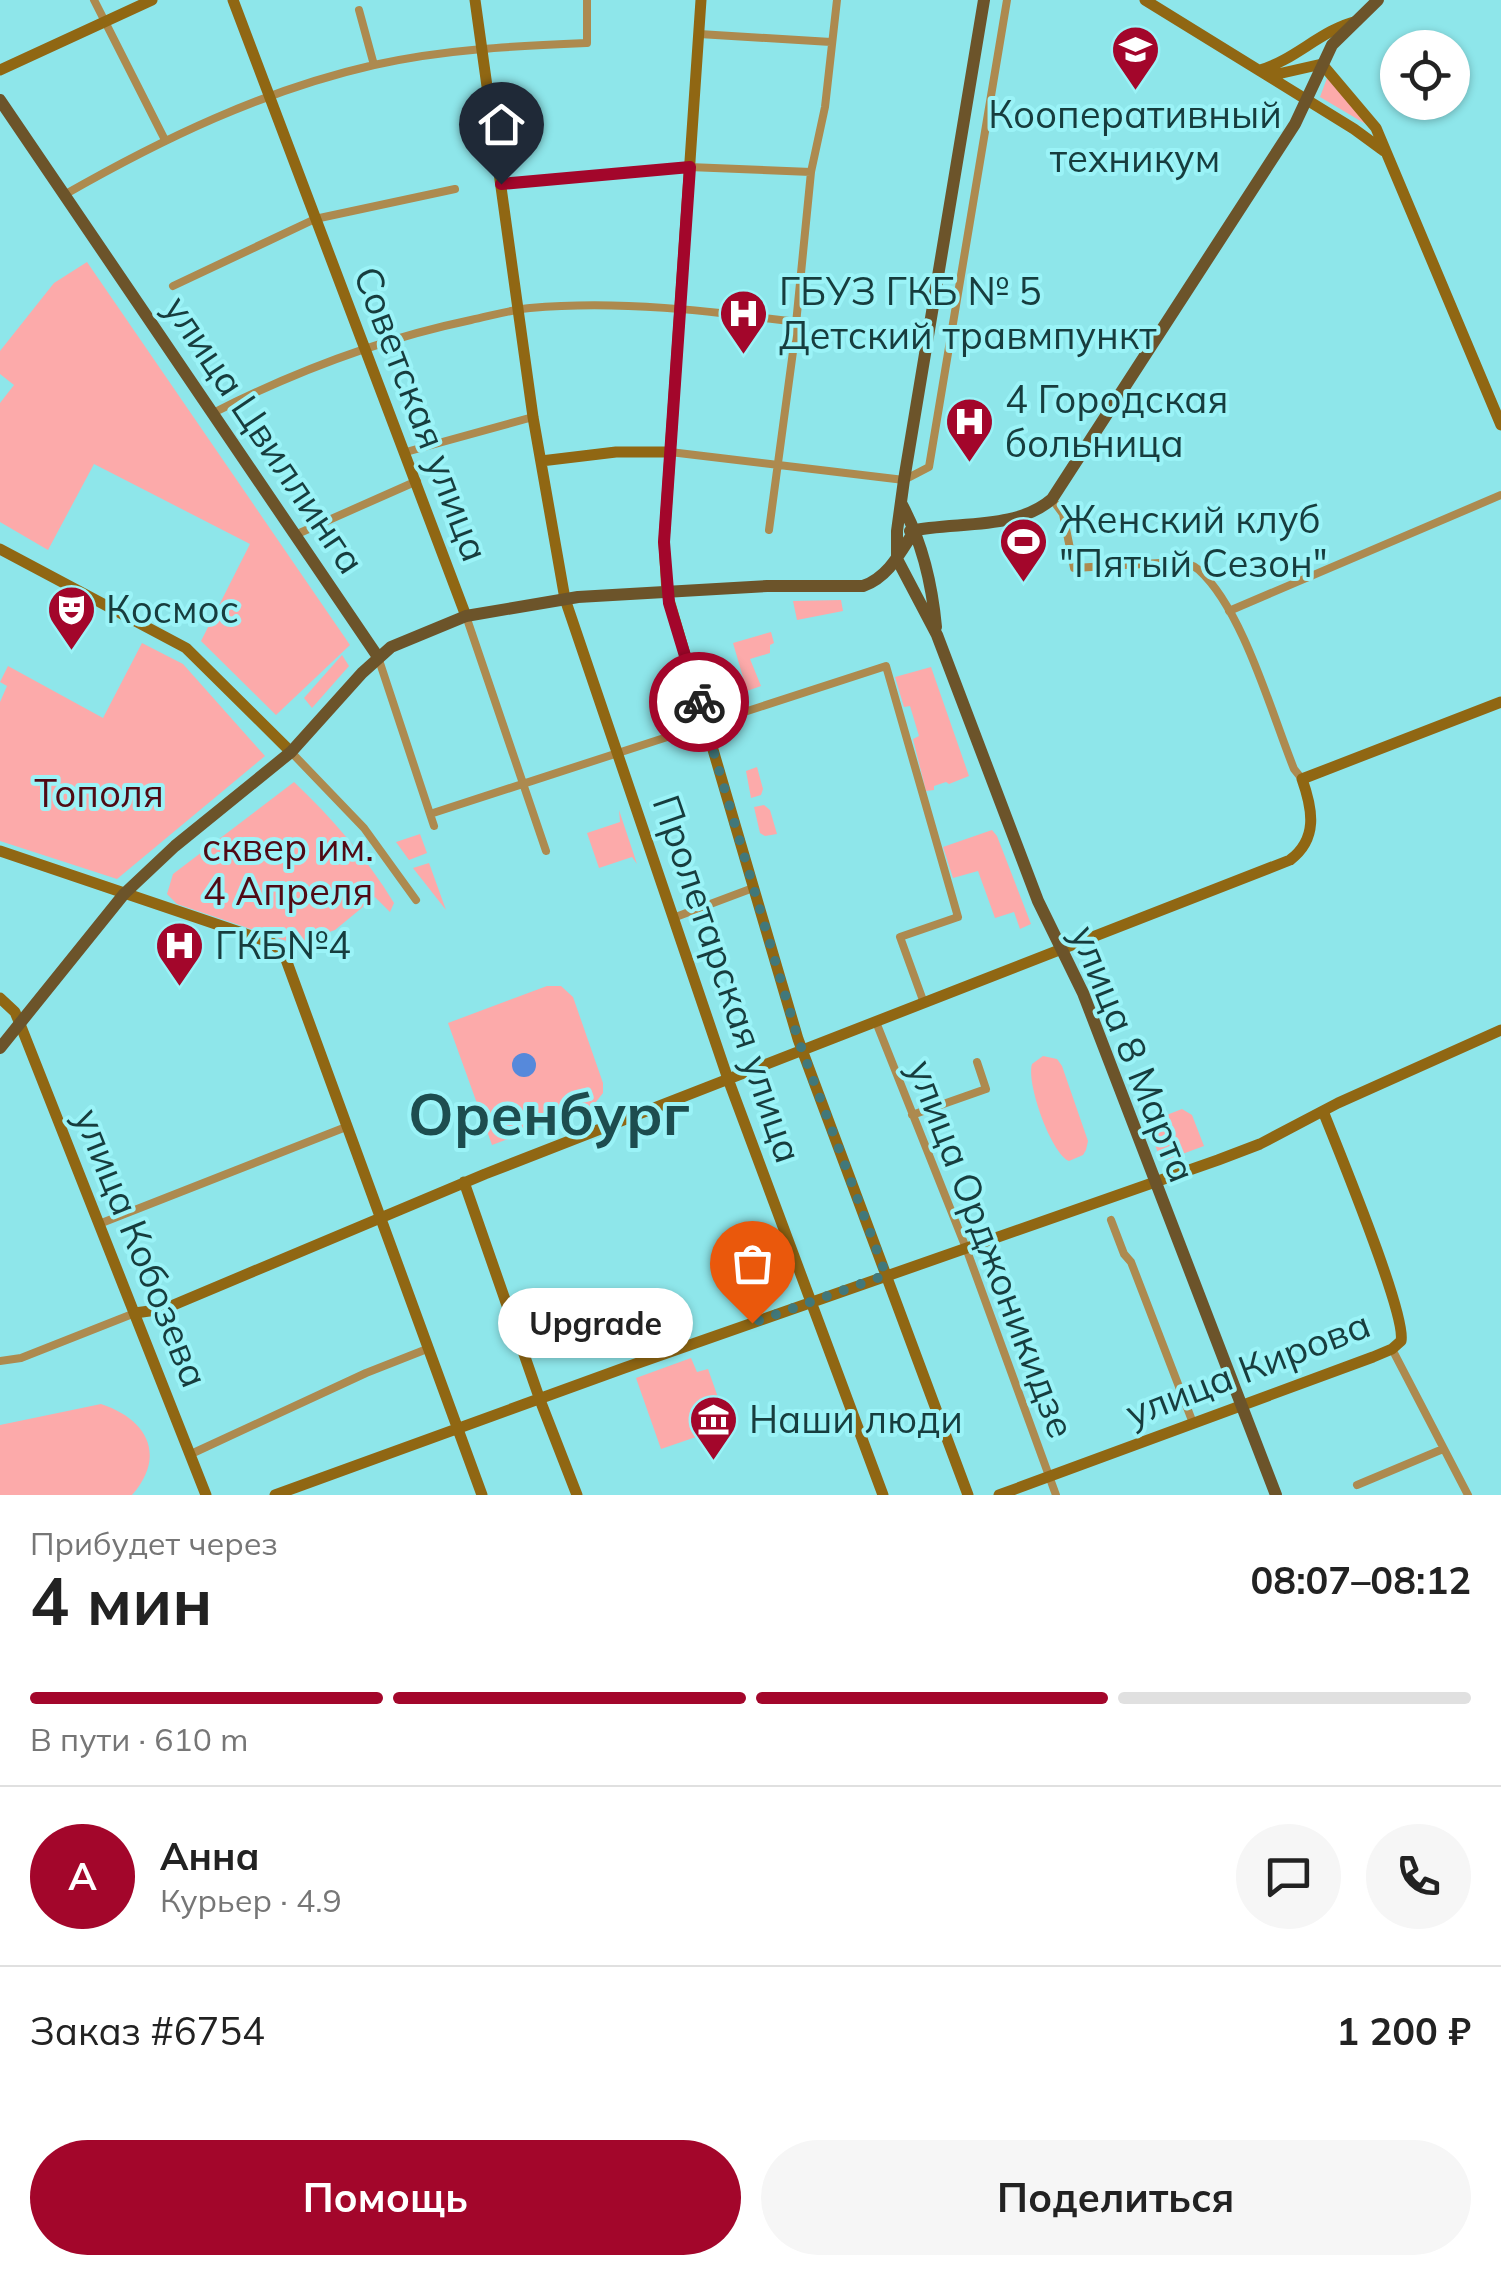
<!DOCTYPE html>
<html lang="ru">
<head>
<meta charset="utf-8">
<style>
	:root { --surface:#fff; --page:#f6f6f6; --text:#222; --muted:#767676; --line:#e0e0e0; --accent:#a3062b }
	body { margin:0; font-family:Mulish,sans-serif; background:var(--page); color:var(--text); height:100vh; display:flex; flex-direction:column; font-size:38px; white-space:nowrap }
	* { box-sizing:border-box; margin:0 }
	p { font-size:32px; color:var(--muted) }
	.icon { flex:none; width:55px; height:55px; fill:none; stroke:currentColor; stroke-width:2; stroke-linecap:round; stroke-linejoin:round }
	.map { position:relative; height:1495px; overflow:hidden }
	.details { display:flex; flex-direction:column; background:var(--surface); flex:1 }
	.details>* { flex:none }
	.buttons { position:absolute; left:1380px; top:30px; display:grid; gap:20px }
	.buttons a { display:grid; place-items:center; width:90px; height:90px; border-radius:50%; background:var(--surface); box-shadow:0 2px 8px #0004; font-size:50px }
	.pin { position:absolute; display:grid; place-items:center; width:85px; height:85px; color:#fff; margin:-102px -42px; border-radius:50% 50% 50% 0; rotate:-45deg; box-shadow:0 0 10px #0007 }
	.pin .icon { rotate:45deg }
	.courier { position:absolute; display:grid; place-items:center; width:100px; height:100px; margin:-50px; border:8px solid #a3062b; border-radius:50%; background:#fff; color:#222; box-shadow:0 2px 12px #0007 }
	.bubble { position:absolute; height:70px; border-radius:35px; background:var(--surface); box-shadow:0 2px 8px #0004; font-size:32px; font-weight:700; line-height:70px; text-align:center }
	.summary em { font-style:normal; font-weight:700 }
	.summary div { display:flex; flex-direction:column-reverse }
	.summary { display:flex; align-items:center; justify-content:space-between; height:170px; padding:0 30px }
	h1 { font-size:65px; font-weight:700; line-height:75px }
	.bar { display:grid; grid-template-columns:repeat(4,1fr); gap:15px 10px; align-content:center; height:120px; padding:0 30px }
	.bar i { height:12px; border-radius:8px; background:var(--line) }
	.bar .current { background:var(--accent) }
	.bar p { grid-column:span 4 }
	.line { display:flex; align-items:center; gap:25px; padding:0 30px; border-top:2px solid var(--line) }
	.line div { flex:1 }
	.round { display:grid; place-items:center; flex:none; width:105px; height:105px; border-radius:52px; background:var(--page) }
	.primary-button { display:flex; gap:20px; margin-top:auto; padding:20px 30px }
	.primary-button a { flex:1; height:115px; border-radius:60px; background:var(--accent); color:#fff; font-size:40px; font-weight:700; line-height:115px; text-align:center }
	.primary-button a+a { background:var(--page); color:var(--text) }
	.map>svg:first-child { display:block }
</style>
</head>
<body>
<div class="map">
<svg width="1501" height="1495" viewBox="0 0 1501 1495">
	<rect width="100%" height="100%" fill="#8ee6ea"/>
	<path fill="#fcaaaa" d="M 1327,78 L 1369,126 L 1320,97 Z
		M 87,262 L 350,645 L 276,715 L 201,641 L 250,544 L 94,464 L 48,550 L 0,522 L 0,403 L 14,385 L 0,374 L 0,351 L 54,283 Z
		M 841,600 L 843,611 L 797,620 L 793,601 Z
		M 771,632 L 774,643 L 770,645 L 770,653 L 750,659 L 761,686 L 747,691 L 733,643 Z
		M 142,643 L 183,664 L 265,756 L 117,879 L 0,841 L 0,702 L 7,686 L 0,682 L 8,666 L 103,718 Z
		M 342,655 L 349,666 L 312,708 L 304,698 Z
		M 931,667 L 969,776 L 949,784 L 946,782 L 934,786 L 934,790 L 926,791 L 913,739 L 919,736 L 910,706 L 904,707 L 895,677 Z
		M 757,767 L 763,789 L 761,795 L 751,798 L 746,771 Z
		M 294,782 C 333,819 366,857 394,903 L 390,912 L 375,897 L 335,930 L 295,944 L 177,904 L 167,894 L 173,874 Z
		M 764,805 L 770,810 L 777,834 L 765,836 L 760,833 L 754,807 Z
		M 619,810 L 637,864 L 632,857 L 599,868 L 587,833 L 620,822 Z
		M 992,830 L 997,836 L 1031,924 L 1020,929 L 1014,912 L 995,918 L 978,871 L 953,878 L 943,847 Z
		M 420,834 L 427,853 L 409,860 L 396,842 Z
		M 429,863 L 446,910 L 413,868 Z
		M 547,986 L 561,986 L 573,997 L 603,1083 L 603,1093 L 592,1107 L 492,1145 L 448,1023 Z
		M 1043,1056 L 1057,1059 L 1062,1066 L 1088,1141 L 1086,1150 L 1083,1155 L 1069,1161 C 1051,1153 1026,1083 1032,1064 Z
		M 1182,1109 L 1192,1115 L 1204,1146 L 1166,1160 L 1159,1155 L 1146,1123 Z
		M 691,1358 L 697,1372 L 708,1369 L 728,1426 L 661,1449 L 636,1378 Z
		M 101,1404 C 147,1419 167,1455 132,1495 L 0,1495 L 0,1425 Z"/>
	<path fill="#5689db" d="M512 1065a12 12 0 1 1 24 0a12 12 0 1 1-24 0Z"/>
	<g fill="none" stroke-linecap="round" stroke-linejoin="round">
		<path stroke="#ad8a4f" stroke-width="8" d="M 94,0 L 165,140
			M 359,10 L 374,65
			M 699,34 L 831,42
			M 501,183 L 689,167 L 811,172
			M 64,195 C 162,139 264,90 374,65 C 444,49 516,46 587,43 L 587,0
			M 173,286 L 315,219 L 455,189
			M 213,413 C 296,371 380,339 471,320 C 490,316 510,310 530,308 C 620,300 709,311 797,322
			M 406,452 L 533,417
			M 670,452 L 904,480 L 929,467 L 1007,0
			M 1052,499 L 1063,514 L 1074,568 L 1177,562 C 1185,563 1192,564 1199,570 C 1243,610 1271,712 1294,769 L 1302,779
			M 769,530 L 794,344 L 811,172 L 825,107 L 837,0
			M 295,535 L 417,481
			M 1229,611 L 1501,495
			M 466,616 L 546,851
			M 378,657 L 434,826
			M 291,752 L 364,828 L 416,900
			M 430,814 L 886,666 L 958,917 L 900,937 L 924,1003
			M 673,918 L 753,888
			M 876,1022 L 966,1248 L 1056,1495
			M 912,1115 L 986,1089 L 977,1062
			M 1111,1220 L 1124,1254 L 1131,1262 L 1193,1423
			M 99,1224 L 346,1127
			M 1392,1349 L 1468,1495
			M 0,1361 L 21,1358 L 135,1313
			M 191,1454 L 366,1373 L 427,1349
			M 1357,1485 L 1443,1449"/>
		<path stroke="#906713" stroke-width="11" d="M 233,0 L 466,616
			M 475,0 L 533,417 L 565,599 L 728,1079 L 883,1495
			M 701,0 L 664,542 L 667,593 L 798,1039 L 968,1495
			M 1145,0 L 1354,129 L 1384,151
			M 0,70 L 152,0
			M 1260,70 C 1295,60 1321,30 1357,21
			M 1269,76 L 1322,64 L 1376,128 L 1501,425
			M 541,461 L 616,452 L 670,452
			M 0,549 L 186,648 L 291,752
			M 0,851 L 272,943 L 284,954 L 482,1495
			M 0,998 L 15,1012 L 20,1024 L 206,1495
			M 464,1182 L 540,1400 L 577,1495
			M 135,1313 L 164,1309 L 485,1174 L 1290,860 C 1318,839 1313,810 1302,779 L 1501,702
			M 275,1495 L 624,1368 L 1218,1160 L 1260,1144 L 1338,1103 L 1501,1030
			M 999,1495 L 1373,1357 L 1392,1349 L 1401,1341 C 1407,1315 1337,1147 1323,1111"/>
		<path stroke="#6c542a" stroke-width="12" d="M 984,0 L 904,480 L 897,531 L 897,559 L 937,635 L 1038,901 L 1083,993 L 1276,1495
			M 0,100 L 378,657
			M 901,503 C 922,541 932,584 936,627
			M 910,531 C 956,521 1015,531 1052,499 L 1295,124 L 1332,45 L 1378,0
			M 0,1048 L 124,894 L 175,846 L 291,752 L 362,673 L 391,647 L 466,616 L 578,597 L 767,586 L 863,586 C 889,577 901,551 915,530"/>
	</g>
	<g fill="none" stroke-linecap="round" stroke-linejoin="round">
		<path stroke="#41787a" stroke-width="10" stroke-dasharray="0 18" d="M 699,702 L 798,1039 L 886,1275 L 752,1323"/>
		<path stroke="#a3062b" stroke-width="12" d="M 501,184 L 690,167 L 664,542 L 669,603 L 699,702"/>
	</g>
	<defs>
		<symbol id="university-pin" viewBox="-11 -11 22 30"><path d="M0 17L-7.5 6A9.5 9.5 0 1 1 7.5 6Z" fill="#a3062b" stroke="#9bf3f7"/><path d="M0-5L7-2L0 1L-7-2ZM-4 1L0 2.5L4 1V4Q0 6-4 4Z" fill="#fff"/></symbol>
		<symbol id="hospital-pin" viewBox="-11 -11 22 30"><path d="M0 17L-7.5 6A9.5 9.5 0 1 1 7.5 6Z" fill="#a3062b" stroke="#9bf3f7"/><path d="M-5-5h3v3.5h4V-5h3V5h-3V1.5h-4V5h-3Z" fill="#fff"/></symbol>
		<symbol id="stadium-pin" viewBox="-11 -11 22 30"><path d="M0 17L-7.5 6A9.5 9.5 0 1 1 7.5 6Z" fill="#a3062b" stroke="#9bf3f7"/><path d="M0-5a6.5 5 0 1 0 0 10a6.5 5 0 1 0 0-10ZM-3.5-1.8h7v3.6h-7Z" fill="#fff"/></symbol>
		<symbol id="theatre-pin" viewBox="-11 -11 22 30"><path d="M0 17L-7.5 6A9.5 9.5 0 1 1 7.5 6Z" fill="#a3062b" stroke="#9bf3f7"/><path d="M-5-5.5Q0-4 5-5.5V0Q5 5 0 6Q-5 5-5 0ZM-3.3-2.5H-1v1.5H-3.3ZM1-2.5H3.3v1.5H1ZM-2.8 1Q0 5.5 2.8 1Z" fill="#fff"/></symbol>
		<symbol id="museum-pin" viewBox="-11 -11 22 30"><path d="M0 17L-7.5 6A9.5 9.5 0 1 1 7.5 6Z" fill="#a3062b" stroke="#9bf3f7"/><path d="M0-6L6-3V-2H-6V-3ZM-5-1h2V3h-2ZM-1-1h2V3h-2ZM3-1h2V3H3ZM-6 4H6V6H-6Z" fill="#fff"/></symbol>
	</defs>
	<g fill-rule="evenodd">
		<use href="#university-pin" x="1108" y="22" width="55" height="75"/>
		<use href="#hospital-pin" x="716" y="286" width="55" height="75"/>
		<use href="#hospital-pin" x="942" y="394" width="55" height="75"/>
		<use href="#stadium-pin" x="996" y="514" width="55" height="75"/>
		<use href="#theatre-pin" x="44" y="582" width="55" height="75"/>
		<use href="#hospital-pin" x="152" y="918" width="55" height="75"/>
		<use href="#museum-pin" x="686" y="1392" width="55" height="75"/>
	</g>
	<g text-anchor="middle" stroke-width="8" stroke-linejoin="round" paint-order="stroke">
		<g font-size="38" fill="#173d3e" stroke="#9bf3f7" text-anchor="start">
			<text x="1135" y="128" text-anchor="middle">Кооперативный<tspan x="1135" dy="44">техникум</tspan></text>
			<text x="779" y="305">ГБУЗ ГКБ № 5<tspan x="779" dy="44">Детский травмпункт</tspan></text>
			<text x="1005" y="413">4 Городская<tspan x="1005" dy="44">больница</tspan></text>
			<text x="1059" y="533">Женский клуб<tspan x="1059" dy="44">"Пятый Сезон"</tspan></text>
			<text x="106" y="623">Космос</text>
			<text x="215" y="959">ГКБ№4</text>
			<text x="749" y="1433">Наши люди</text>
		</g>
		<g font-size="38" fill="#173d3e" stroke="#9bf3f7">
			<text transform="translate(421 414) rotate(69)" y="13">Советская улица</text>
			<text transform="translate(264 435) rotate(56)" y="13">улица Цвиллинга</text>
			<text transform="translate(727 979) rotate(71)" y="13">Пролетарская улица</text>
			<text transform="translate(1133 1054) rotate(68)" y="13">улица 8 Марта</text>
			<text transform="translate(141 1248) rotate(68)" y="13">улица Кобозева</text>
			<text transform="translate(991 1249) rotate(69)" y="13">улица Орджоникидзе</text>
			<text transform="translate(1248 1369) rotate(-21)" y="13">улица Кирова</text>
		</g>
		<g font-size="38" fill="#500b15" stroke="#9bf3f7">
			<text x="99" y="807">Тополя</text>
			<text x="288" y="861">сквер им.<tspan x="288" dy="44">4 Апреля</tspan></text>
		</g>
		<g font-size="58" font-weight="bold" fill="#1d4d4f" stroke="#9bf3f7">
			<text x="549" y="1135">Оренбург</text>
		</g>
	</g>
</svg>
<div class="buttons">
<a><svg class="icon" aria-label="locate" viewBox="0 0 24 24"><circle cx="12" cy="12" r="6"/><path d="M12 2v4M12 18v4M2 12h4M18 12h4"/></svg></a>
</div>
<div class="pin" style="left:752px;top:1323px;background:#ea580c"><svg class="icon" aria-label="bag" viewBox="0 0 24 24"><path d="M5 8h14l-1 12H6zM9 8a3 3 0 0 1 6 0"/></svg></div>
<div class="pin" style="left:501px;top:184px;background:#1f2937"><svg class="icon" aria-label="home" viewBox="0 0 24 24"><path d="M3 11l9-7 9 7M6 9v11h12V9"/></svg></div>
<div class="courier" style="left:699px;top:702px"><svg class="icon" aria-label="bike" viewBox="0 0 24 24"><circle cx="6" cy="16" r="4"/><circle cx="18" cy="16" r="4"/><path d="M6 16l4-8h5l3 8M10 8l3 8H6M13 5h3"/></svg></div>
<div class="bubble" style="left:498px;top:1288px;width:195px">Upgrade</div>
</div>
<section class="details">
<div class="summary"><div><h1>4 мин</h1><p>Прибудет через</p></div><em>08:07–08:12</em></div>
<div class="bar"><i class="current"></i><i class="current"></i><i class="current"></i><i></i><p>В пути · 610 m</p></div>
<div class="line" style="height:180px"><b class="round" style="background:var(--accent);color:#fff">А</b><div><b>Анна</b><p>Курьер · 4.9</p></div><a class="round"><svg class="icon" aria-label="chat" viewBox="0 0 24 24"><path d="M4 5h16v11H9l-5 4z"/></svg></a><a class="round"><svg class="icon" aria-label="phone" viewBox="0 0 24 24"><path d="M5 4h4l2 5-3 2q2 4 5 5l2-3 5 2v4C11 20 4 13 5 4z"/></svg></a></div>
<div class="line" style="height:130px"><div>Заказ #6754</div><b>1 200 ₽</b></div>
<div class="primary-button"><a>Помощь</a><a>Поделиться</a></div>
</section>
</body>
</html>
